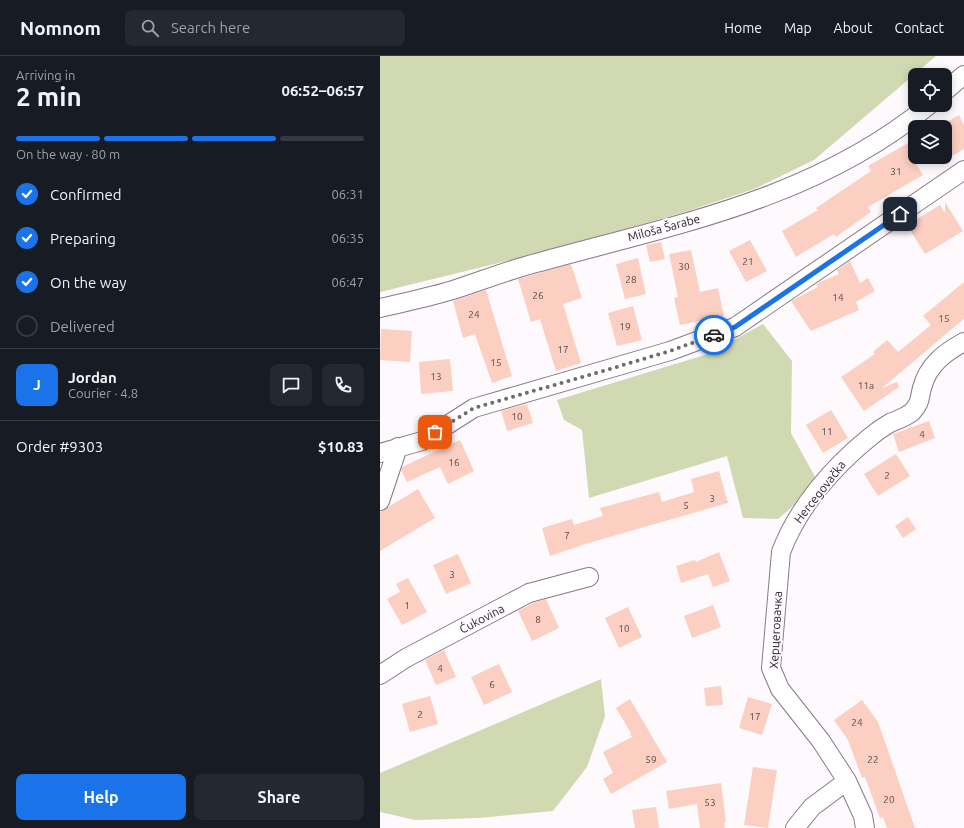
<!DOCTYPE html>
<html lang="en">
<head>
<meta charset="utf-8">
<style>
	:root { --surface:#171b24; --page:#242831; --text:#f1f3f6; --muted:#9ea1a6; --line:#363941; --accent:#1a73e8 }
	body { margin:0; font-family:Ubuntu,sans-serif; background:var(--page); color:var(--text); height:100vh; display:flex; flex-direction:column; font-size:15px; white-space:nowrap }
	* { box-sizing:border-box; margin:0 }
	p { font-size:13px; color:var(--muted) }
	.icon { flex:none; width:22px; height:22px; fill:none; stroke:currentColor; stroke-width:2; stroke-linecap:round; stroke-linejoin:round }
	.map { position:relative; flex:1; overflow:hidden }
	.details { display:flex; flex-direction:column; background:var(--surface); width:380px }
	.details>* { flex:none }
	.buttons { position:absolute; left:528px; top:12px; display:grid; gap:8px }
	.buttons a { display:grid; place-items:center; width:44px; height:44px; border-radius:8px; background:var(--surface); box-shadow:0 2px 10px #0003; font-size:20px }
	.pin { position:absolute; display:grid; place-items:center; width:34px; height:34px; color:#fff; margin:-17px; border-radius:8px; box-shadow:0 2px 6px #0006 }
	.courier { position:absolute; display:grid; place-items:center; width:40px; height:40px; margin:-20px; border:3px solid #1a73e8; border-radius:50%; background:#fff; color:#222; box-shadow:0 1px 5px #0007 }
	.summary em { font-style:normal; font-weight:700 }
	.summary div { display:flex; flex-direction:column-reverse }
	.summary { display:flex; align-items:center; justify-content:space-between; height:68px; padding:0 16px }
	h1 { font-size:26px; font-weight:700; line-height:30px }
	.bar { display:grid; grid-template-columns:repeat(4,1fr); gap:6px 4px; align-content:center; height:48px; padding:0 16px }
	.bar i { height:5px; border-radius:3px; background:var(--line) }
	.bar .current { background:var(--accent) }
	.bar p { grid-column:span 4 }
	.line { display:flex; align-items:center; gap:10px; padding:0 16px; border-top:1px solid var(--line) }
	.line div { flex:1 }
	.round { display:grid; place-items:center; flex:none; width:42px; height:42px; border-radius:8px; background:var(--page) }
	ol { padding:0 16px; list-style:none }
	li { display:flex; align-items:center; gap:12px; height:44px }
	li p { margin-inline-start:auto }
	li .icon { padding:4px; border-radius:50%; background:var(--accent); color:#fff; stroke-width:4 }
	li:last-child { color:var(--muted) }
	li i { width:22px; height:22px; border:2px solid var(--line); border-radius:50% }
	.cta { display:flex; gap:8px; margin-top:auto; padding:8px 16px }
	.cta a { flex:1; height:46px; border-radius:8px; background:var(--accent); color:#fff; font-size:16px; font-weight:700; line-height:46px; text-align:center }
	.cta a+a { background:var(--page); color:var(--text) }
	header { display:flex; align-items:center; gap:24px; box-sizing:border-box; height:56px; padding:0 20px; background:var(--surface); border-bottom:1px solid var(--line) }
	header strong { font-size:19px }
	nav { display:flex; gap:22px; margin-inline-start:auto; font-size:14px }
	.search { width:280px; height:36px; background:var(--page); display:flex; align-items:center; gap:10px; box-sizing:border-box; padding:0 14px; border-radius:8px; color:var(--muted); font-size:15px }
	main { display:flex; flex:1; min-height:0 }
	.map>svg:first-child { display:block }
</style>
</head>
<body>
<header>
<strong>Nomnom</strong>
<div class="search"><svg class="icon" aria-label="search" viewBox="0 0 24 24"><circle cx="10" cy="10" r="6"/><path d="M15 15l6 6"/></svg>Search here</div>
<nav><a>Home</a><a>Map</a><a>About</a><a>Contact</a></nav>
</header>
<main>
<section class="details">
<div class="summary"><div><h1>2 min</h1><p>Arriving in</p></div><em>06:52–06:57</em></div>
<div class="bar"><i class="current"></i><i class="current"></i><i class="current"></i><i></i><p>On the way · 80 m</p></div>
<ol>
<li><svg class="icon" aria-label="check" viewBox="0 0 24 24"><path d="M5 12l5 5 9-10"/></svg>Confirmed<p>06:31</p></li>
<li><svg class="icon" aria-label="check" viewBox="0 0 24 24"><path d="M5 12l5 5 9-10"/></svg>Preparing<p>06:35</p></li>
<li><svg class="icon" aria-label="check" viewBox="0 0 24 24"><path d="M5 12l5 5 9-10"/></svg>On the way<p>06:47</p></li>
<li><i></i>Delivered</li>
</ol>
<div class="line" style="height:72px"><b class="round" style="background:var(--accent);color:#fff">J</b><div><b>Jordan</b><p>Courier · 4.8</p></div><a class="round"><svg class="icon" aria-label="chat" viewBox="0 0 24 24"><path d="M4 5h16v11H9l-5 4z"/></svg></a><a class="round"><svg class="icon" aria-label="phone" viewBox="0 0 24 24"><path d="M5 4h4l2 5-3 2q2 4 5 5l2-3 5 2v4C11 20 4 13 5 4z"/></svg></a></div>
<div class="line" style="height:52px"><div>Order #9303</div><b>$10.83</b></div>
<div class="cta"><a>Help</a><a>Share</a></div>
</section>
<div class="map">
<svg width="584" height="772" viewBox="0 0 584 772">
	<rect width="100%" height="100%" fill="#fdf9fd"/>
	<path fill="#d1d9b3" d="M 0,0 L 556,0 L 434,104 L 374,133 L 308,155 L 176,193 L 0,236 Z
		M 383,268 L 412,305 L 411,377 L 439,428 L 398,463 L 363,462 L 347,400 L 209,442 L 202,374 L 184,364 L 177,344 L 328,298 Z
		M 221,623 L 225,660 L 207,711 L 173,755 L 99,762 L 35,764 L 0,756 L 0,717 Z"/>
	<path fill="#fbcfc1" d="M 579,59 L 584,69 L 584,93 L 572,100 L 565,87 L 565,67 Z
		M 535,83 L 535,106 L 543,119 L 488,151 L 491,156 L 456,181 L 454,178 L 416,201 L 402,175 L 438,154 L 436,152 L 491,115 L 488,110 Z
		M 565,146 L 583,175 L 545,198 L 527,169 L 560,149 L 565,157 Z
		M 370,184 L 387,215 L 366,226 L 349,195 Z
		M 281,186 L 285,203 L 270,206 L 266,189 Z
		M 311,194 L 320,236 L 338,232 L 344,260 L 300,269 L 294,242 L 298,241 L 289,198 Z
		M 258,202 L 266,238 L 245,243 L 236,208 Z
		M 470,205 L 480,227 L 488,222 L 495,235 L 476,246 L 479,254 L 431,275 L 411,245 L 438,231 L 436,228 L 459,218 L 457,214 Z
		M 191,208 L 202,242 L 183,248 L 201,307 L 176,315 L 160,263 L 151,266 L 138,223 Z
		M 584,226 L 584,263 L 502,332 L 517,326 L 519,331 L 484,355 L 461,321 L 495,298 L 493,296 L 507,284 L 518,296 L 551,269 L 543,260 Z
		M 106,234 L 132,320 L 112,327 L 95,278 L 83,282 L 73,245 Z
		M 253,250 L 262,284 L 237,290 L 228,257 Z
		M 1,273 L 32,275 L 30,306 L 0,304 Z
		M 70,303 L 73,335 L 41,338 L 39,306 Z
		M 147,348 L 153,367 L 127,375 L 121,355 Z
		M 451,354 L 468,382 L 443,397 L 426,369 Z
		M 549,365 L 555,382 L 519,396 L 513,378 Z
		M 80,384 L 94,415 L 68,428 L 60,411 L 27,426 L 21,414 L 22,411 Z
		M 516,398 L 530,420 L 498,440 L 484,418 Z
		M 339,415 L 348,447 L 212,486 L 170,500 L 162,472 L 192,463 L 194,469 L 223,460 L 220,452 L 279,436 L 282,446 L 314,436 L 311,423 Z
		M 38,433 L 55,462 L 0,495 L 0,456 Z
		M 528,461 L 536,473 L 523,482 L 515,470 Z
		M 339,496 L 350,525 L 333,531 L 328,518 L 301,527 L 296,510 L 315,504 L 316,506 Z
		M 78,498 L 91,527 L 66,538 L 53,509 Z
		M 28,522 L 47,556 L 22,569 L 7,543 L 20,536 L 16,528 Z
		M 166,543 L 179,572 L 152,585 L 138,555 L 153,547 Z
		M 333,549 L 341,571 L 312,582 L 304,560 Z
		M 248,551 L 262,581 L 239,592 L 225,562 Z
		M 64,594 L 76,621 L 56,629 L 45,604 Z
		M 119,608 L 132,636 L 104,649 L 91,621 Z
		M 341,630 L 343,649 L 326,650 L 324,632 Z
		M 50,640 L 58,668 L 30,676 L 22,648 Z
		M 368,641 L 392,648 L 382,679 L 359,672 Z
		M 250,643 L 287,706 L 231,738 L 223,723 L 233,717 L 223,696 L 252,681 L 250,678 L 251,677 L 236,652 Z
		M 482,644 L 498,666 L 535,772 L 507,772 L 503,761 L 500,762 L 485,721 L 482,722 L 468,684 L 454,664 Z
		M 373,711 L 397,714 L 388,772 L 364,769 Z
		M 341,727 L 346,766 L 344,766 L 345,772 L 320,772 L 317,748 L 289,753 L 286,735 Z
		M 276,751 L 279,772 L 255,772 L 252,754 Z"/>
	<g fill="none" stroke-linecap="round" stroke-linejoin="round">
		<defs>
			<path id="minor" d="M 565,35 L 584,19
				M 0,252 C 25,246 51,241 76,233 C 104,224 131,213 160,206 C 297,168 435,143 549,49
				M 0,397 L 42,385 L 94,352 L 290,295 L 355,271 L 584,114
				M 0,445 L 18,391
				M 0,619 L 26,602 L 149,537 L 209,521
				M 415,772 L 432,751 L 467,725
				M 485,772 L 483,760 L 467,725 L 441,685 L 400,633 L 391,612 L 401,496 C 418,451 453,411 490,381 C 496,376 503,371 510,367 C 517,364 526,361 532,356 C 541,346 539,343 542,332 C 548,309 564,297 584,286"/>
		</defs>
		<use href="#minor" stroke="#897889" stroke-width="20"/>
		<use href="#minor" stroke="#fff" stroke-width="18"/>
	</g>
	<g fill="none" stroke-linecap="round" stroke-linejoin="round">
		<path stroke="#716b71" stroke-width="4" stroke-dasharray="0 7.2" d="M 55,376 L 94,352 L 223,315 L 290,295 L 334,279"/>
		<path stroke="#1a73e8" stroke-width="5" d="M 334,279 L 355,271 L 520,158"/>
	</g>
	<g text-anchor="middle" stroke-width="4" stroke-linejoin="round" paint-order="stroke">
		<g font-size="10" fill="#5a4a4c">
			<text x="516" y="119">31</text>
			<text x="368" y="209">21</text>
			<text x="304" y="214">30</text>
			<text x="251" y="227">28</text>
			<text x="158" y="243">26</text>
			<text x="458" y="245">14</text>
			<text x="94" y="262">24</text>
			<text x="564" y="266">15</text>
			<text x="245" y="274">19</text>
			<text x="183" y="297">17</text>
			<text x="116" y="310">15</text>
			<text x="56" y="324">13</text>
			<text x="486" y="333">11a</text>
			<text x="137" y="364">10</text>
			<text x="447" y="379">11</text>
			<text x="542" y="382">4</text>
			<text x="74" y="410">16</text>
			<text x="507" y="423">2</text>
			<text x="332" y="446">3</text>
			<text x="306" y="453">5</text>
			<text x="187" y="483">7</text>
			<text x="72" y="522">3</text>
			<text x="27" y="553">1</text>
			<text x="158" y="567">8</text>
			<text x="244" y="576">10</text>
			<text x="60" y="616">4</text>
			<text x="112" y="632">6</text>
			<text x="40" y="662">2</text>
			<text x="375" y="664">17</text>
			<text x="477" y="670">24</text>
			<text x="271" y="707">59</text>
			<text x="493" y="707">22</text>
			<text x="509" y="747">20</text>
			<text x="330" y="750">53</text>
		</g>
		<g font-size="12" fill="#251e25" stroke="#fdf9fd">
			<text transform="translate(284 172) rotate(-15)" y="4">Miloša Šarabe</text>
			<text transform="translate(440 436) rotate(-52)" y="4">Hercegovačka</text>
			<text transform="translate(102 563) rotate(-28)" y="4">Ćukovina</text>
			<text transform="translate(396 574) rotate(-87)" y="4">Херцеговачка</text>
		</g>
	</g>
</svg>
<div class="buttons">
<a><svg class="icon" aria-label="locate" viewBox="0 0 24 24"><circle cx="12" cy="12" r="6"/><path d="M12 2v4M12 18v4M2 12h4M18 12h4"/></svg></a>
<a><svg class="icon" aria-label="layers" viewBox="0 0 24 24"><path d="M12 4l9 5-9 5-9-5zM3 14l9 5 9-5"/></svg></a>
</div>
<div class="pin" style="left:55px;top:376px;background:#ea580c"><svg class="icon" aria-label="bag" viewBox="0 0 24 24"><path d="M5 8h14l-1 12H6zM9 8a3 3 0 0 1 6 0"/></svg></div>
<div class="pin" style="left:520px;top:158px;background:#1f2937"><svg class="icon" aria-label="home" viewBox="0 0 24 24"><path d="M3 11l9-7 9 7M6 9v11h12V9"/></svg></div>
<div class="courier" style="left:334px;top:279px"><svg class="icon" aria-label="car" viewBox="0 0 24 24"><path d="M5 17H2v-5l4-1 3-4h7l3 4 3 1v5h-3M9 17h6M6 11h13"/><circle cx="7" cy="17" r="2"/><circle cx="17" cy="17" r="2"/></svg></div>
</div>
</main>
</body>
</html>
